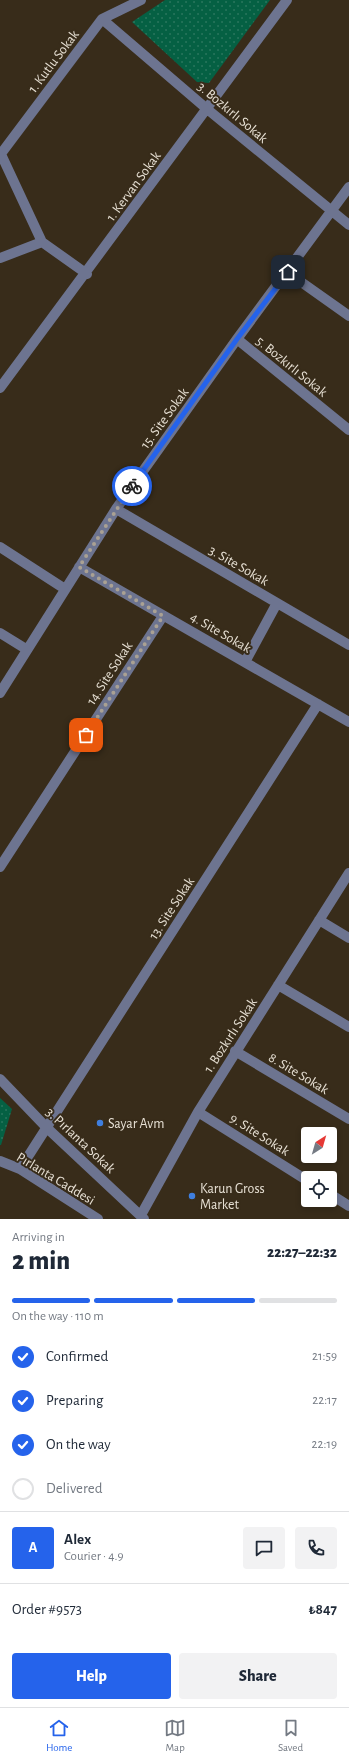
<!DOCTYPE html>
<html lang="en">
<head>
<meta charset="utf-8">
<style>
	:root { --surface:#fff; --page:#f2f2f3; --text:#1f2937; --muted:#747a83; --line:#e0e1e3; --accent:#2563eb }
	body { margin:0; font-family:"Alegreya Sans",sans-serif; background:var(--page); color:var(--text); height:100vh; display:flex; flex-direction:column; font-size:15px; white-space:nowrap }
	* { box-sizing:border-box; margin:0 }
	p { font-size:13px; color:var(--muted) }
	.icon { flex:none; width:22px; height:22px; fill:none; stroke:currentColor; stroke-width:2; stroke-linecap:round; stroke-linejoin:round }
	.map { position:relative; height:1219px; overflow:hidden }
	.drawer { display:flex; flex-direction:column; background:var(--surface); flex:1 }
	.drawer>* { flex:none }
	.needle { width:26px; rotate:37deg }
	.fabs { position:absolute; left:301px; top:1127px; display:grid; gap:8px }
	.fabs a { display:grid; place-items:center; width:36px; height:36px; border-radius:4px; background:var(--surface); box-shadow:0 2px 6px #0003; font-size:20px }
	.pin { position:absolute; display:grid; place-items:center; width:34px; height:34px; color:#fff; margin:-17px; border-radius:8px; box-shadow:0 2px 6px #0006 }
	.courier { position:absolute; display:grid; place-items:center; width:40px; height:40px; margin:-20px; border:3px solid #2563eb; border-radius:50%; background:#fff; color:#222; box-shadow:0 1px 5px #0007 }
	.headline em { font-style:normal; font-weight:800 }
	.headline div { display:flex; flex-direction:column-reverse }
	.headline { display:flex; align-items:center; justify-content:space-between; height:68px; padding:0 12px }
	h1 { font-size:26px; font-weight:800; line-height:30px }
	.bar { display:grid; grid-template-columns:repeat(4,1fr); gap:6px 4px; align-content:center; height:48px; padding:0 12px }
	.bar i { height:5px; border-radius:3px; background:var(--line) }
	.bar .selected { background:var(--accent) }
	.bar p { grid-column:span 4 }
	.line { display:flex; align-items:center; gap:10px; padding:0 12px; border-top:1px solid var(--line) }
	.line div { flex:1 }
	.round { display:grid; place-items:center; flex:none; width:42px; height:42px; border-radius:4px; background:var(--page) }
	ol { padding:0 12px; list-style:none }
	li { display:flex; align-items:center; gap:12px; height:44px }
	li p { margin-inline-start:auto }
	li .icon { padding:4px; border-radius:50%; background:var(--accent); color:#fff; stroke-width:4 }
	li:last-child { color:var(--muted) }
	li i { width:22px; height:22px; border:2px solid var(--line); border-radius:50% }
	.cta { display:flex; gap:8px; margin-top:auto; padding:8px 12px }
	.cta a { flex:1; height:46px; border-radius:4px; background:var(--accent); color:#fff; font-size:16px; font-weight:800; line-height:46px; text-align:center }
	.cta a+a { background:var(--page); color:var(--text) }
	.tab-bar { display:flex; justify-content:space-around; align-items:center; height:56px; border-top:1px solid var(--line); background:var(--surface); font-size:11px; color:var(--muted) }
	.tab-bar a { display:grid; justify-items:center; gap:2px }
	.tab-bar .selected { color:var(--accent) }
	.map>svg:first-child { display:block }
</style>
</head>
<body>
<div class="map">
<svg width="349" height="1219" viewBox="0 0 349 1219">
	<defs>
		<pattern id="park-dots" width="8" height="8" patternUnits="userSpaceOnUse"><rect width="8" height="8" fill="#056043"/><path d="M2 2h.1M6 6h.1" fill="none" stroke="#29765d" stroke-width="1.8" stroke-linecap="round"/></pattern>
	</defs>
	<rect width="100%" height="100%" fill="#382c1a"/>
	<path fill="url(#park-dots)" d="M 165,0 L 270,0 L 209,83 L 197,82 L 132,22 Z
		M 0,1098 L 12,1109 L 1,1145 L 0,1145 Z"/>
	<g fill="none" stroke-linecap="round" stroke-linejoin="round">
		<path stroke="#6d7490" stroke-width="10" d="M 102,19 L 207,109 L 349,225
			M 0,152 L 42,242 L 87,274
			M 0,155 L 102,19 L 141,0
			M 0,258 L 42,242
			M 287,272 L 349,316
			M 237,339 L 349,430
			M 0,388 L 287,0
			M 116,509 L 349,645
			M 0,547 L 65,589
			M 79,567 L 349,722
			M 0,633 L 26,649
			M 245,662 L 277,603
			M 0,693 L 116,509 L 237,339 L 349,187
			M 0,867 L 163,616
			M 319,920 L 349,938
			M 278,985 L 349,1027
			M 235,1051 L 349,1119
			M 0,1079 L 47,1128 L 144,1219
			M 198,1112 L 308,1181
			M 0,1161 L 20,1169 L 98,1219
			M 20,1169 L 318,704
			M 330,1194 L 349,1206
			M 141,1215 L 198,1112 L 349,873"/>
	</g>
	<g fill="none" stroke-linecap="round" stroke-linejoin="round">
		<path stroke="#aaa193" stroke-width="4" stroke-dasharray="0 7.2" d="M 86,735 L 163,616 L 79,567 L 132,486"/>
		<path stroke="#2563eb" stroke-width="5" d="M 132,486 L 237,339 L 288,272"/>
	</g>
	<g fill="#3f7fe0" stroke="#382c1a" stroke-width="1.5">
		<circle cx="100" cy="1123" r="4"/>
		<circle cx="192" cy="1196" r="4"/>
	</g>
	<g text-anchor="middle" stroke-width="4" stroke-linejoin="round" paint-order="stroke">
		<g font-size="14" fill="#e7e0d4" stroke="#382c1a">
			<text transform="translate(53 61) rotate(-53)" y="5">1. Kutlu Sokak</text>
			<text transform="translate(233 112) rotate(40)" y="5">3. Bozkırlı Sokak</text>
			<text transform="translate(133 186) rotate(-54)" y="5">1. Kervan Sokak</text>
			<text transform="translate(292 366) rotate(39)" y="5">5. Bozkırlı Sokak</text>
			<text transform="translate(164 418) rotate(-54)" y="5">15. Site Sokak</text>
			<text transform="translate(239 565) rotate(30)" y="5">3. Site Sokak</text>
			<text transform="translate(221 632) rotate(30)" y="5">4. Site Sokak</text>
			<text transform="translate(109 673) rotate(-57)" y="5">14. Site Sokak</text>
			<text transform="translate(171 908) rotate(-57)" y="5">13. Site Sokak</text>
			<text transform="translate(230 1035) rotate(-57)" y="5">1. Bozkırlı Sokak</text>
			<text transform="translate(299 1073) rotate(31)" y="5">8. Site Sokak</text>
			<text transform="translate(260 1134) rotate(32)" y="5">9. Site Sokak</text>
			<text transform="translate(81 1140) rotate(43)" y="5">3. Pırlanta Sokak</text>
			<text transform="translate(56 1178) rotate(31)" y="5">Pırlanta Caddesi</text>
		</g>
		<g font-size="14" fill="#e7e0d4" stroke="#382c1a" text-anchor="start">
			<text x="108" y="1128">Sayar Avm</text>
			<text x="200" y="1193">Karun Gross<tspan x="200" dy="16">Market</tspan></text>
		</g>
	</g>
</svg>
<div class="fabs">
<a><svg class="needle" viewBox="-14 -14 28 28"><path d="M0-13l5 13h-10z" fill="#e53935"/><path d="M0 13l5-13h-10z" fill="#747a83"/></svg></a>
<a><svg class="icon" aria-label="locate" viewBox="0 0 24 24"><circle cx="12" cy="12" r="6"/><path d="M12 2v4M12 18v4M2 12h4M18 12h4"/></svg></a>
</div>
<div class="pin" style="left:86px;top:735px;background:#ea580c"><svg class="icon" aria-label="bag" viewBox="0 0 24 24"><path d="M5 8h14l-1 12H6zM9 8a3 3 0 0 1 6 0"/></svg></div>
<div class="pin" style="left:288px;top:272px;background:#1f2937"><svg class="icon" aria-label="home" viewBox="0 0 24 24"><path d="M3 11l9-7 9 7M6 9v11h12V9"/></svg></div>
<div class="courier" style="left:132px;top:486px"><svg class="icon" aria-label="bike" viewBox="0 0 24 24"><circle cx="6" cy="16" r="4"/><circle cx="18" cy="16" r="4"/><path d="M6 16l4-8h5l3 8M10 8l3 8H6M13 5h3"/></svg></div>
</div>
<section class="drawer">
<div class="headline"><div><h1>2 min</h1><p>Arriving in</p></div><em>22:27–22:32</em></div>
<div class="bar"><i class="selected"></i><i class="selected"></i><i class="selected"></i><i></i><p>On the way · 110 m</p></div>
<ol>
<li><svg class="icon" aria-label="check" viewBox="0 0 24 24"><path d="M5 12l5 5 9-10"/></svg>Confirmed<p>21:59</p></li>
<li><svg class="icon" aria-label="check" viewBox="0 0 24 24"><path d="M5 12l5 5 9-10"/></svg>Preparing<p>22:17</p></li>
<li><svg class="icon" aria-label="check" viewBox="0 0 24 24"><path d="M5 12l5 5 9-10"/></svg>On the way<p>22:19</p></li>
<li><i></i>Delivered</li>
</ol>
<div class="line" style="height:72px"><b class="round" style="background:var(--accent);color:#fff">A</b><div><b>Alex</b><p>Courier · 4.9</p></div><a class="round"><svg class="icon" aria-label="chat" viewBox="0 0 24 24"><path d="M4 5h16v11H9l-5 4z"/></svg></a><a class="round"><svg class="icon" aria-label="phone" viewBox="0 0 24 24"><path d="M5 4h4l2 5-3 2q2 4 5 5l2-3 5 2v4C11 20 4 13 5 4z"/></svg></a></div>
<div class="line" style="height:52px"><div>Order #9573</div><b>₺847</b></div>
<div class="cta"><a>Help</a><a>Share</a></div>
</section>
<nav class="tab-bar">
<a class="selected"><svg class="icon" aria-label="home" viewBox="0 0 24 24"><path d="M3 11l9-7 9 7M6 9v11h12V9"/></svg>Home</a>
<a><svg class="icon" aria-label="map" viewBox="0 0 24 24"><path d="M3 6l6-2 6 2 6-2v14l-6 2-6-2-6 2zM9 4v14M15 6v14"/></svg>Map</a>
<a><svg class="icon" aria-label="saved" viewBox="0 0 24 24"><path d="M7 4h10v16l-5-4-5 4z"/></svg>Saved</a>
</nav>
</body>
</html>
